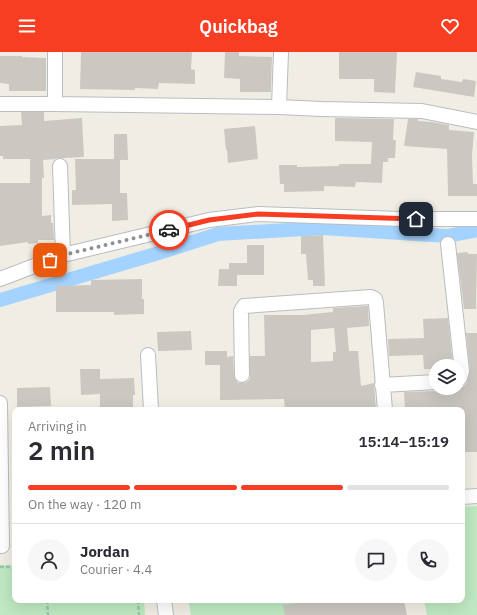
<!DOCTYPE html>
<html lang="en">
<head>
<meta charset="utf-8">
<style>
	:root { --surface:#fff; --page:#f7f7f7; --text:#2b2b33; --muted:#7c7c81; --line:#e1e1e2; --accent:#f73e23 }
	body { margin:0; font-family:"IBM Plex Sans",sans-serif; background:var(--page); color:var(--text); height:100vh; display:flex; flex-direction:column; font-size:15px; white-space:nowrap }
	* { box-sizing:border-box; margin:0 }
	p { font-size:13px; color:var(--muted) }
	.icon { flex:none; width:22px; height:22px; fill:none; stroke:currentColor; stroke-width:2; stroke-linecap:round; stroke-linejoin:round }
	.map { position:relative; flex:1; overflow:hidden }
	.panel { position:absolute; left:12px; top:355px; width:453px; height:196px; display:flex; flex-direction:column; background:var(--surface); border-radius:8px; box-shadow:0 4px 16px #0002 }
	.panel>* { flex:none }
	.buttons { position:absolute; left:429px; top:307px; display:grid; gap:8px }
	.buttons a { display:grid; place-items:center; width:36px; height:36px; border-radius:50%; background:var(--surface); box-shadow:0 4px 16px #0002; font-size:20px }
	.pin { position:absolute; display:grid; place-items:center; width:34px; height:34px; color:#fff; margin:-17px; border-radius:8px; box-shadow:0 2px 6px #0006 }
	.courier { position:absolute; display:grid; place-items:center; width:40px; height:40px; margin:-20px; border:3px solid #f73e23; border-radius:50%; background:#fff; color:#222; box-shadow:0 1px 5px #0007 }
	.head em { font-style:normal; font-weight:600 }
	.head div { display:flex; flex-direction:column-reverse }
	.head { display:flex; align-items:center; justify-content:space-between; height:68px; padding:0 16px }
	h1 { font-size:26px; font-weight:600; line-height:30px }
	.bar { display:grid; grid-template-columns:repeat(4,1fr); gap:6px 4px; align-content:center; height:48px; padding:0 16px }
	.bar i { height:5px; border-radius:3px; background:var(--line) }
	.bar .selected { background:var(--accent) }
	.bar p { grid-column:span 4 }
	.line { display:flex; align-items:center; gap:10px; padding:0 16px; border-top:1px solid var(--line) }
	.line div { flex:1 }
	.round { display:grid; place-items:center; flex:none; width:42px; height:42px; border-radius:21px; background:var(--page) }
	header { display:flex; justify-content:space-between; align-items:center; height:52px; padding:0 16px; background:var(--accent); color:#fff; font-size:18px; font-weight:600 }
	.map>svg:first-child { display:block }
</style>
</head>
<body>
<header><svg class="icon" aria-label="menu" viewBox="0 0 24 24"><path d="M4 6h16M4 12h16M4 18h16"/></svg>Quickbag<svg class="icon" aria-label="heart" viewBox="0 0 24 24"><path d="M12 20l-8-8c-3-5 5-10 8-4 3-6 11-1 8 4z"/></svg></header>
<div class="map">
<svg width="477" height="563" viewBox="0 0 477 563">
	<rect width="100%" height="100%" fill="#f0eee4"/>
	<path fill="#bee9c1" d="M 477,454 L 477,563 L 427,563 L 424,548 L 462,548 L 462,455 Z
		M 0,513 L 15,513 L 15,548 L 144,548 L 145,563 L 0,563 Z
		M 188,548 L 338,548 L 341,563 L 191,563 Z"/>
	<g fill="none" stroke-linecap="round" stroke-linejoin="round">
		<path stroke="#a4d3ff" stroke-width="14" d="M 0,248 L 162,200 L 218,182 L 322,176 L 448,184 L 477,178"/>
	</g>
	<path fill="#cbc8c1" fill-rule="evenodd" d="M 81,0 L 192,0 L 191,17 L 195,18 L 195,32 L 159,31 L 158,37 L 135,36 L 135,38 L 80,37 Z
		M 225,0 L 239,0 L 239,4 L 272,5 L 271,40 L 240,40 L 240,27 L 224,26 Z
		M 339,0 L 397,0 L 395,41 L 374,40 L 374,27 L 339,27 Z
		M 0,4 L 22,4 L 22,5 L 46,6 L 46,39 L 9,39 L 9,32 L 0,31 Z
		M 416,20 L 441,24 L 441,27 L 462,30 L 463,27 L 476,29 L 474,45 L 413,35 Z
		M 21,60 L 44,60 L 44,69 L 82,66 L 84,105 L 64,106 L 59,106 L 55,107 L 43,108 L 44,126 L 42,126 L 42,164 L 51,163 L 51,171 L 53,171 L 54,188 L 38,188 L 38,191 L 28,192 L 28,190 L 0,194 L 0,131 L 30,131 L 30,107 L 3,107 L 3,104 L 0,104 L 0,74 L 22,73 Z
		M 335,66 L 394,67 L 393,88 L 396,88 L 395,106 L 388,106 L 388,110 L 383,110 L 382,131 L 356,130 L 355,135 L 324,134 L 324,139 L 284,140 L 284,132 L 280,132 L 279,113 L 297,113 L 297,115 L 339,114 L 339,112 L 371,112 L 372,90 L 335,89 Z
		M 408,67 L 418,67 L 418,69 L 432,70 L 449,73 L 449,78 L 474,80 L 472,103 L 473,132 L 477,132 L 477,144 L 448,144 L 447,97 L 404,94 Z
		M 255,74 L 258,107 L 228,111 L 227,98 L 226,98 L 224,77 Z
		M 114,82 L 127,82 L 128,108 L 120,108 L 120,141 L 127,141 L 128,168 L 112,169 L 112,152 L 72,153 L 72,138 L 76,138 L 75,107 L 114,107 Z
		M 323,183 L 325,234 L 313,234 L 313,228 L 308,228 L 306,202 L 301,202 L 301,184 Z
		M 247,193 L 264,193 L 264,223 L 237,223 L 237,234 L 218,234 L 219,217 L 229,217 L 229,211 L 247,211 Z
		M 468,200 L 468,202 L 477,202 L 476,257 L 464,257 L 457,201 Z
		M 142,227 L 142,247 L 144,247 L 144,262 L 114,263 L 114,260 L 56,260 L 56,234 L 91,233 L 91,228 Z
		M 368,254 L 369,274 L 347,276 L 349,299 L 358,299 L 361,334 L 374,331 L 376,358 L 285,358 L 284,347 L 220,348 L 220,313 L 205,313 L 205,299 L 227,299 L 227,305 L 233,304 L 234,323 L 235,327 L 238,331 L 243,331 L 247,330 L 250,327 L 250,304 L 265,304 L 264,263 L 302,263 L 333,260 L 333,256 ZM 334,276 L 336,300 L 333,300 L 333,309 L 311,310 L 311,278 Z
		M 448,266 L 453,314 L 436,314 L 436,317 L 424,317 L 423,303 L 389,304 L 388,287 L 424,286 L 423,267 Z
		M 191,279 L 192,298 L 158,299 L 157,280 Z
		M 466,281 L 477,281 L 477,400 L 462,400 L 462,358 L 405,358 L 404,340 L 439,339 L 442,336 L 458,336 L 464,334 L 467,331 L 470,318 Z
		M 80,317 L 100,317 L 100,327 L 134,326 L 135,343 L 133,343 L 133,358 L 100,358 L 100,342 L 81,343 Z
		M 50,335 L 51,354 L 17,355 L 17,336 Z
		M 321,548 L 404,548 L 407,563 L 285,563 L 283,553 Z"/>
	<g fill="none" stroke-linecap="round" stroke-linejoin="round">
		<defs>
			<path id="minor" d="M 0,52 L 55,52 L 279,55 L 322,57 L 422,59 L 477,70
				M 55,52 L 55,0
				M 279,55 L 281,0
				M 60,114 L 63,203
				M 448,192 L 462,319 L 460,326 L 458,327
				M 0,227 L 63,203 L 209,168 L 258,162 L 401,167 L 477,167
				M 148,303 L 151,358
				M 242,323 L 241,259 L 244,254 L 371,245 L 375,247 L 376,251 L 385,358
				M 382,333 L 436,330
				M 0,351 L 2,494
				M 462,445 L 477,444
				M 164,548 L 166,563"/>
		</defs>
		<use href="#minor" stroke="#b9bcc1" stroke-width="16"/>
		<path stroke="#95c8a7" stroke-width="2.5" stroke-dasharray="4 2" stroke-linecap="butt" d="M 0,515 L 15,515
			M 47,548 L 48,563
			M 138,548 L 139,563"/>
		<use href="#minor" stroke="#fff" stroke-width="14"/>
	</g>
	<g fill="none" stroke-linecap="round" stroke-linejoin="round">
		<path stroke="#909292" stroke-width="4" stroke-dasharray="0 7.2" d="M 50,208 L 63,203 L 169,178"/>
		<path stroke="#f73e23" stroke-width="5" d="M 169,178 L 209,168 L 258,162 L 416,167"/>
	</g>
</svg>
<div class="buttons">
<a><svg class="icon" aria-label="layers" viewBox="0 0 24 24"><path d="M12 4l9 5-9 5-9-5zM3 14l9 5 9-5"/></svg></a>
</div>
<div class="pin" style="left:50px;top:208px;background:#ea580c"><svg class="icon" aria-label="bag" viewBox="0 0 24 24"><path d="M5 8h14l-1 12H6zM9 8a3 3 0 0 1 6 0"/></svg></div>
<div class="pin" style="left:416px;top:167px;background:#1f2937"><svg class="icon" aria-label="home" viewBox="0 0 24 24"><path d="M3 11l9-7 9 7M6 9v11h12V9"/></svg></div>
<div class="courier" style="left:169px;top:178px"><svg class="icon" aria-label="car" viewBox="0 0 24 24"><path d="M5 17H2v-5l4-1 3-4h7l3 4 3 1v5h-3M9 17h6M6 11h13"/><circle cx="7" cy="17" r="2"/><circle cx="17" cy="17" r="2"/></svg></div>
<section class="panel">
<div class="head"><div><h1>2 min</h1><p>Arriving in</p></div><em>15:14–15:19</em></div>
<div class="bar"><i class="selected"></i><i class="selected"></i><i class="selected"></i><i></i><p>On the way · 120 m</p></div>
<div class="line" style="height:72px"><a class="round"><svg class="icon" aria-label="person" viewBox="0 0 24 24"><circle cx="12" cy="8" r="4"/><path d="M4 21q1-7 8-7t8 7"/></svg></a><div><b>Jordan</b><p>Courier · 4.4</p></div><a class="round"><svg class="icon" aria-label="chat" viewBox="0 0 24 24"><path d="M4 5h16v11H9l-5 4z"/></svg></a><a class="round"><svg class="icon" aria-label="phone" viewBox="0 0 24 24"><path d="M5 4h4l2 5-3 2q2 4 5 5l2-3 5 2v4C11 20 4 13 5 4z"/></svg></a></div>
</section>
</div>
</body>
</html>
